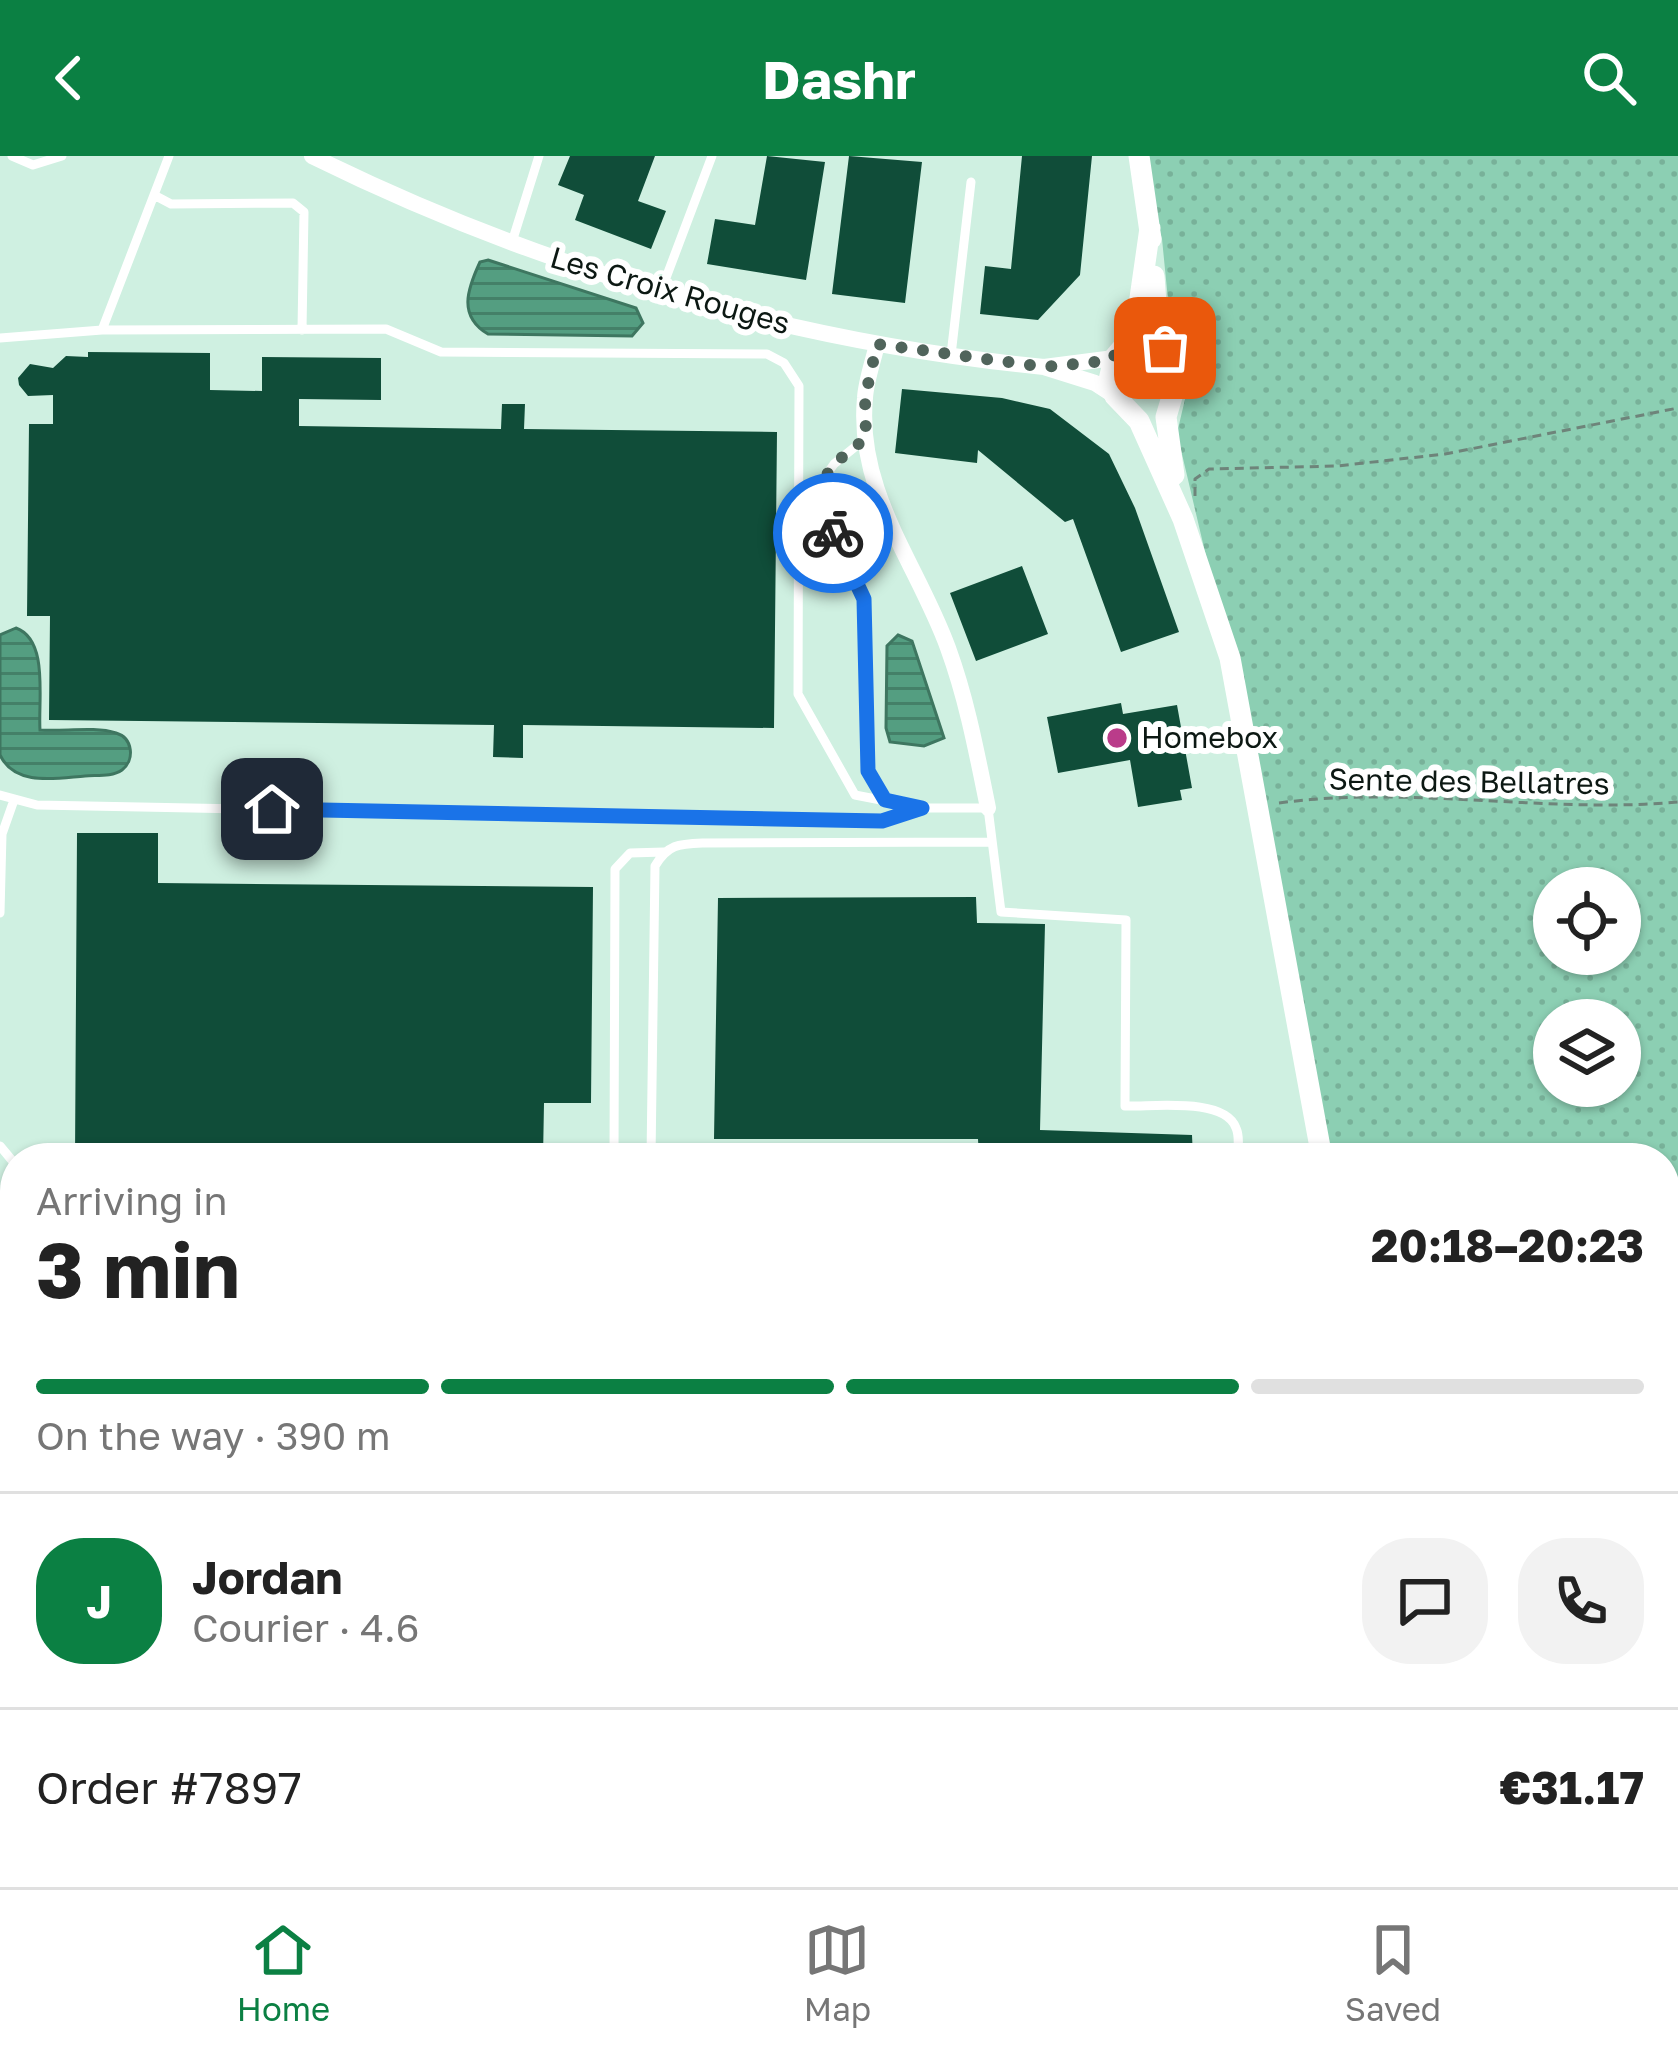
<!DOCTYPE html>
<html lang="en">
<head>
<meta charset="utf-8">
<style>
	:root { --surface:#fff; --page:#f2f2f2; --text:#222; --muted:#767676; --line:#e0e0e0; --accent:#0b8043 }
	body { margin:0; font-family:"Golos Text",sans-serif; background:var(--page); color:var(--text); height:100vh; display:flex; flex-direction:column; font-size:45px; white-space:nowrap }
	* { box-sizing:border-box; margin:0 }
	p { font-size:39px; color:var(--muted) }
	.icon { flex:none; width:66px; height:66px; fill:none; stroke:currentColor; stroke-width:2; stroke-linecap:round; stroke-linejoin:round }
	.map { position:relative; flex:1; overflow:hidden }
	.sheet { position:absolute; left:0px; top:987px; width:1680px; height:744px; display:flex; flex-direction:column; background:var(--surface); border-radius:48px 48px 0 0; box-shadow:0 3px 9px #0004 }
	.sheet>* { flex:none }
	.fabs { position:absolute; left:1533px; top:711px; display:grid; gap:24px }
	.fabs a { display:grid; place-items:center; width:108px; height:108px; border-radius:50%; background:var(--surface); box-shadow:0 3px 9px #0004; font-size:60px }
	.pin { position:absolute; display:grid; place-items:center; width:102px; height:102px; color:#fff; margin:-51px; border-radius:24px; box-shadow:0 6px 18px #0006 }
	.courier { position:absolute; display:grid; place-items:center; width:120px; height:120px; margin:-60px; border:9px solid #1a73e8; border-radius:50%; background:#fff; color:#222; box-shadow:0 3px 15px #0007 }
	.overview em { font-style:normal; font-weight:700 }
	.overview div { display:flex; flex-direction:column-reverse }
	.overview { display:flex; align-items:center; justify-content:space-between; height:204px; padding:0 36px }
	h1 { font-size:78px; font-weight:700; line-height:90px }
	.bar { display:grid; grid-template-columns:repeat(4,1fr); gap:18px 12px; align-content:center; height:144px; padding:0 36px }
	.bar i { height:15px; border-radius:9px; background:var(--line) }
	.bar .active { background:var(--accent) }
	.bar p { grid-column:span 4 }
	.line { display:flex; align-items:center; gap:30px; padding:0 36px; border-top:3px solid var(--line) }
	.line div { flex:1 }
	.round { display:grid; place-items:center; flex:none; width:126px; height:126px; border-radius:48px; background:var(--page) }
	header { display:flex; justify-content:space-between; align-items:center; height:156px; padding:0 36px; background:var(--accent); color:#fff; font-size:54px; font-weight:700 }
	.dock { display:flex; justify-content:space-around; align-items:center; height:168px; border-top:3px solid var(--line); background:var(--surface); font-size:33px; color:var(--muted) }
	.dock a { display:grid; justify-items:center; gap:6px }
	.dock .active { color:var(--accent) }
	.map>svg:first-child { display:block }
</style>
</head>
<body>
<header><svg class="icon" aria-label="back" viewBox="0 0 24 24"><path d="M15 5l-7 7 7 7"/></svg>Dashr<svg class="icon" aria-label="search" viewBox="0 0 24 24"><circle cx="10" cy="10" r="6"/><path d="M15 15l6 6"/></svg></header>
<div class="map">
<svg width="1678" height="1731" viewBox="0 0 1678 1731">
	<defs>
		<pattern id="grass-dots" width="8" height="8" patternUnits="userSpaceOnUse" patternTransform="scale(3)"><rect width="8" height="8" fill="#8ccfb3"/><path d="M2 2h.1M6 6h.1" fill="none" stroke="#78b199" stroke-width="1.8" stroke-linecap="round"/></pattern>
		<pattern id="water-rules" width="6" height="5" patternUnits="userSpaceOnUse" patternTransform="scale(3)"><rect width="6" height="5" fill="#549e81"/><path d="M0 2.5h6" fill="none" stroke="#448068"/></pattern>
	</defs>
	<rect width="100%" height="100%" fill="#cff0e1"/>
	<path fill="url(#grass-dots)" fill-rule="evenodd" d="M 1141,0 L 1678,0 L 1678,1731 L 1455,1731 L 1453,1716 L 1665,1716 L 1665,1002 L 1323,1002 L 1230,502 L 1177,277 L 1191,218 L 1170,164 L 1162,83 ZM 1554,732 L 1620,732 L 1620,798 L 1554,798 ZM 1554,864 L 1620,864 L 1620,930 L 1554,930 Z
		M1124 221a20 20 0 1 1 40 0a20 20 0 1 1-40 0Z
		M 0,1146 L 15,1146 L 15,1716 L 1434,1716 L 1437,1731 L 0,1731 Z"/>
	<path fill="url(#water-rules)" stroke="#3e7660" stroke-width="3" d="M 488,104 L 636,152 L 643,167 L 632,180 L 488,178 C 458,160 467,134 480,106 Z
		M 16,472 C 49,484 38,544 40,574 C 63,576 94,570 116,577 C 133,582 135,604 122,614 C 112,621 97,619 85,620 C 57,622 15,631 0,599 L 0,479 Z
		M 898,479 L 912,485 L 944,582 L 924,590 L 890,586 L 886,572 L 887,490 Z"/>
	<path fill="#104d39" d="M 570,0 L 655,0 L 638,45 L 666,55 L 651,93 L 575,64 L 584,39 L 558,29 Z
		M 767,0 L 825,6 L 806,124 L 707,108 L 715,63 L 755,69 Z
		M 849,0 L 922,6 L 905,147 L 832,138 Z
		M 1022,0 L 1092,0 L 1080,119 L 1038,164 L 980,158 L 985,110 L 1011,113 Z
		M 88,196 L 210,197 L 210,234 L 262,235 L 262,201 L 381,202 L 381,244 L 299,243 L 299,270 L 501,273 L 502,248 L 525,248 L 524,273 L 777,276 L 774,572 L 523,569 L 523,602 L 493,601 L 494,569 L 49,564 L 50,460 L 27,460 L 29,268 L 53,268 L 53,239 L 28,240 L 19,229 L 18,222 L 30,208 L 53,212 L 66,200 L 88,201 Z
		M 902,233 L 1002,242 L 1050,253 L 1109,298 L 1135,352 L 1179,476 L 1121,496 L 1073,363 L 1065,366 L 978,294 L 977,307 L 895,297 Z
		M 1022,410 L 1048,478 L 976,505 L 950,437 Z
		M 1121,547 L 1123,558 L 1177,549 L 1192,632 L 1180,634 L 1182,644 L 1138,651 L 1130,604 L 1058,617 L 1047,561 Z
		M 77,677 L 158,677 L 158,727 L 593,731 L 591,947 L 544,947 L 543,1002 L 75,1002 Z
		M 976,741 L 977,767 L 1045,768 L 1040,974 L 1192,979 L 1193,1002 L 979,1002 L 978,983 L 714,983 L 718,742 Z"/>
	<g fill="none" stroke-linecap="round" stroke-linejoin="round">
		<path stroke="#6e847a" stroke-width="3" stroke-dasharray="9 6" stroke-linecap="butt" d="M 1195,340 L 1195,323 L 1209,313 L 1337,310 L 1445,298 L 1678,252
			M 1279,647 C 1410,629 1545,658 1678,646
			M 1665,1184 L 1669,1184 C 1678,1366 1663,1549 1677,1731
			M 531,1716 L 534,1731
			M 0,1723 L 56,1731"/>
		<path stroke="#fff" stroke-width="9" d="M 12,0 L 33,9 L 62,0
			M 154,39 L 171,48 L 293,47 L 304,56 L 302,174
			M 512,86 L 539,0
			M 661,135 L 712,0
			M 102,174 L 169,0
			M 0,182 L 102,174 L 386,173 L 441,196 L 767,198 L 784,207 L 799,230 L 798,538 L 855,639 L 922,652 L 988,652 L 1001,756 L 1126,764 L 1125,950 C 1153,951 1225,941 1236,972 C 1240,981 1238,993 1237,1002
			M 951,199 L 971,26
			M 818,332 L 823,355 L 864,443 L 868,615 L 885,644
			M 799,358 L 834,308 L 866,282
			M 0,639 L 37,649 L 882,665 L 917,654
			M 0,757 L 2,678 L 14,644
			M 0,990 L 15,1008
			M 614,1002 L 615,713 L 630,697 L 664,696
			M 651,1002 L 655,710 C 668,688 679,688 704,687 L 992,686"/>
		<path stroke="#fff" stroke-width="16" d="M 312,0 C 541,113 790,186 1044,211
			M 877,188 C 873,206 866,225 865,242 C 856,336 918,409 948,492 C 967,544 977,598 988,652
			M 1114,202 L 1044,211 L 1095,227 L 1115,240"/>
		<path stroke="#fff" stroke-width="21" d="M 1139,0 L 1151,83
			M 1150,72 L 1135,177 L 1114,202 L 1109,224 L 1115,240 L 1139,265 L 1183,363 L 1230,502 L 1322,1002
			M 1154,120 L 1158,174 L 1179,217 L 1166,261 L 1174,319
			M 1453,1716 L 1455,1731"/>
	</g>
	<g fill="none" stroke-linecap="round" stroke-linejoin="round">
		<path stroke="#50645b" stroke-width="12" stroke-dasharray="0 21.6" d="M 833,377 L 818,332 L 834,308 L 866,282 L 865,242 L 877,188 L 1044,211 L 1105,205 L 1137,186 L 1165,192"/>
		<path stroke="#1a73e8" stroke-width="15" d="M 272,653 L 882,665 L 922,652 L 885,644 L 868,615 L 864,443 L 833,377"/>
	</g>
	<circle fill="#ba3c8a" stroke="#fff" stroke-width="4.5" cx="1117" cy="582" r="12"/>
	<g text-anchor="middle" stroke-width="12" stroke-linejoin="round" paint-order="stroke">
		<g font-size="30" fill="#0c1813" stroke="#fff">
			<text transform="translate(670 135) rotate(16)" y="10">Les Croix Rouges</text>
			<text transform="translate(1469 626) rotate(1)" y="10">Sente des Bellatres</text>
		</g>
		<g font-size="30" fill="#0c1813" stroke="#fff" text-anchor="start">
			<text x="1141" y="592">Homebox</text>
		</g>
	</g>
</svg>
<div class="fabs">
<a><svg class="icon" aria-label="locate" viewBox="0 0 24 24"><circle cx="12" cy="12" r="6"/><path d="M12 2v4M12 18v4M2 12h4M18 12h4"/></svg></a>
<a><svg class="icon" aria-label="layers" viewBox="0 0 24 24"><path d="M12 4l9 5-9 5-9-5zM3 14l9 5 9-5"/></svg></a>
</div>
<div class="pin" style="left:1165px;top:192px;background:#ea580c"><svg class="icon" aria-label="bag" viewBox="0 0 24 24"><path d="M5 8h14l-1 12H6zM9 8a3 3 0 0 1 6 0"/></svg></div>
<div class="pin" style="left:272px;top:653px;background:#1f2937"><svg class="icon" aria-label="home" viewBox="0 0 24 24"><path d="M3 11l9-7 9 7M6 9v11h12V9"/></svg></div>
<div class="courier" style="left:833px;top:377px"><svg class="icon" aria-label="bike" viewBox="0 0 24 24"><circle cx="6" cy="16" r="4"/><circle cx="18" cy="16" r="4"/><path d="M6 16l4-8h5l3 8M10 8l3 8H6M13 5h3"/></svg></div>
<section class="sheet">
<div class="overview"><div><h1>3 min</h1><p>Arriving in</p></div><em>20:18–20:23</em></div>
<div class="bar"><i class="active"></i><i class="active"></i><i class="active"></i><i></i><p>On the way · 390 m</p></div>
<div class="line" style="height:216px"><b class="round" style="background:var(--accent);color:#fff">J</b><div><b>Jordan</b><p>Courier · 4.6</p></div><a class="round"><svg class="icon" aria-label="chat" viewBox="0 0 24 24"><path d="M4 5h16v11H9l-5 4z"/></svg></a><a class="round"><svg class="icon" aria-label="phone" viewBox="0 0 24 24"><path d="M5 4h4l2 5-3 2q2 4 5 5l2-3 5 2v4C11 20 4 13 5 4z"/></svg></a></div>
<div class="line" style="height:156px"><div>Order #7897</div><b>€31.17</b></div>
</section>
</div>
<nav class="dock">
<a class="active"><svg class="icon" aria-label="home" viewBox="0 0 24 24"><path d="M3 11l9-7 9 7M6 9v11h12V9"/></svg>Home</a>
<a><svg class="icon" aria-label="map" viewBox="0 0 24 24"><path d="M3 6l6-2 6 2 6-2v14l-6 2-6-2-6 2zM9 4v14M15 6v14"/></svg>Map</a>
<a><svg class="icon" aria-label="saved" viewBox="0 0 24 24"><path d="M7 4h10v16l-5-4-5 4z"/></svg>Saved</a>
</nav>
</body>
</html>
